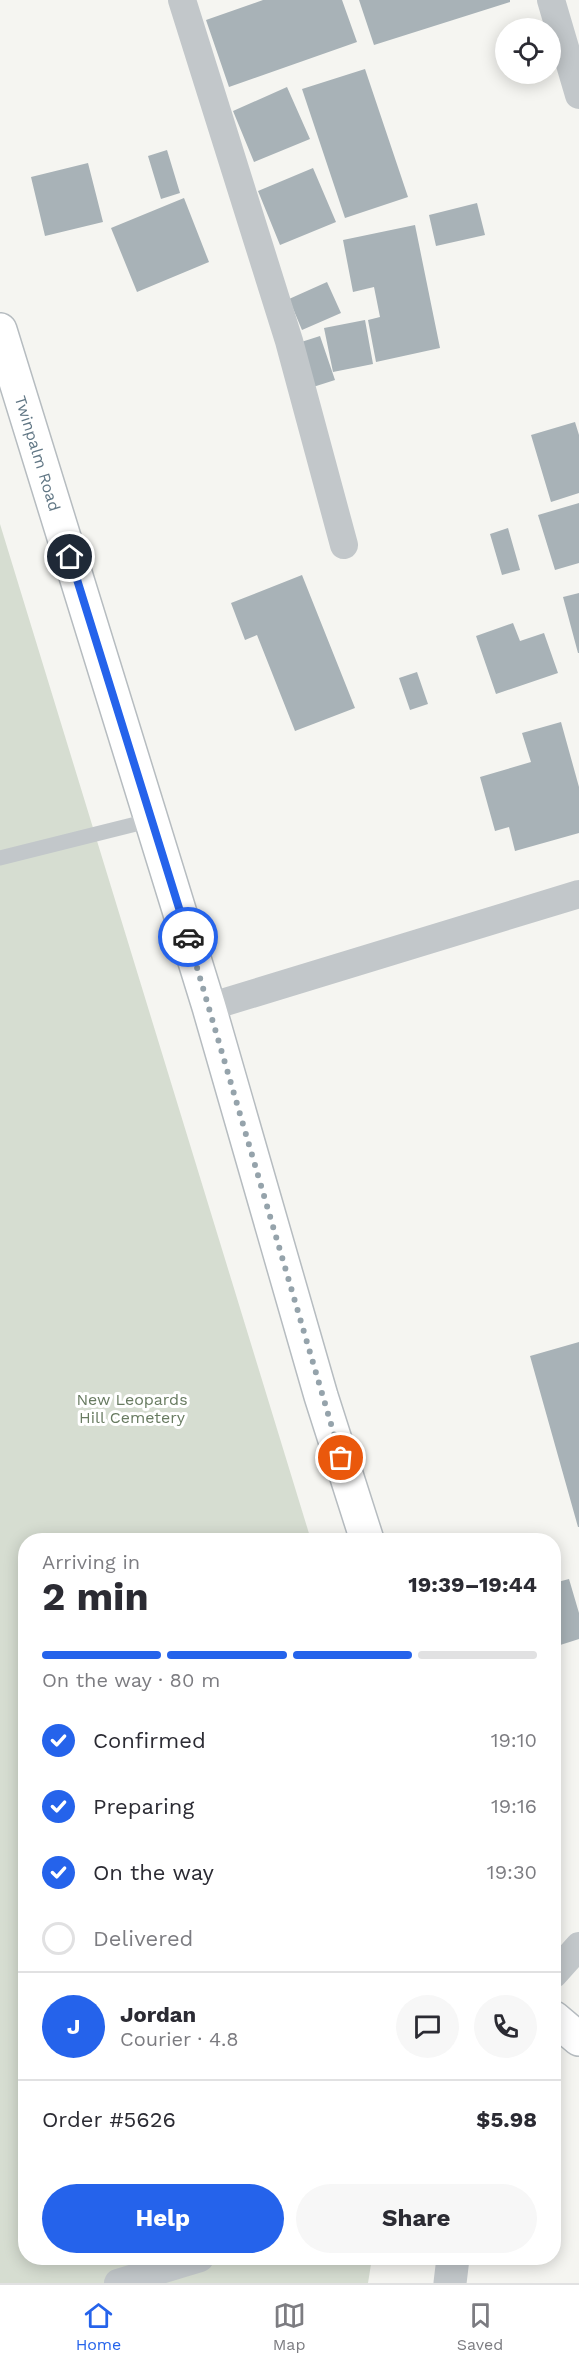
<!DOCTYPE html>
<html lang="en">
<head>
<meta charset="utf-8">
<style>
	:root { --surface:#fff; --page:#f7f7f7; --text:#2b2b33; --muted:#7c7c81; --line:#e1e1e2; --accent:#2563eb }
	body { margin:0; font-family:"Work Sans",sans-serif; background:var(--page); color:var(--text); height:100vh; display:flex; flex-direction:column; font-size:22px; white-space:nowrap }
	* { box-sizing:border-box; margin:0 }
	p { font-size:20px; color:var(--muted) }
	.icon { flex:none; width:33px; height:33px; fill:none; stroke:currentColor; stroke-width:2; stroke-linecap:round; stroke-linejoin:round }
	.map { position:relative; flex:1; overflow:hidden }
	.panel { position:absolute; left:18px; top:1533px; width:543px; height:732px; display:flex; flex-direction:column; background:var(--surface); border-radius:24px; box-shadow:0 3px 15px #0003 }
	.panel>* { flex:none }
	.controls { position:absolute; left:495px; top:18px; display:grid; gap:12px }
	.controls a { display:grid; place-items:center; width:66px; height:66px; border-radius:50%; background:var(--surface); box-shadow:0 3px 15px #0003; font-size:30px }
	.pin { position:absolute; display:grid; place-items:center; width:51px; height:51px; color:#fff; margin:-26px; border:3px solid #fff; border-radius:50%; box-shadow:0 2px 6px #0007 }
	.courier { position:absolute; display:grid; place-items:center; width:60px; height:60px; margin:-30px; border:4px solid #2563eb; border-radius:50%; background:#fff; color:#222; box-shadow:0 2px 8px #0007 }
	.head em { font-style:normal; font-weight:700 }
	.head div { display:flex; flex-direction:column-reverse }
	.head { display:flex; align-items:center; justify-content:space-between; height:102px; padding:0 24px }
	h1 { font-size:39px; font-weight:700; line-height:45px }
	.bar { display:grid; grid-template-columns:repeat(4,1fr); gap:9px 6px; align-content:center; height:72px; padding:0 24px }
	.bar i { height:8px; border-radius:4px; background:var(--line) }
	.bar .on { background:var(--accent) }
	.bar p { grid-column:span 4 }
	.line { display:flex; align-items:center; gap:15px; padding:0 24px; border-top:2px solid var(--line) }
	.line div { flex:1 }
	.round { display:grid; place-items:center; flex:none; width:63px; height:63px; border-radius:32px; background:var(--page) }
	ol { padding:0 24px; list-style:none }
	li { display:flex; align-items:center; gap:18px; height:66px }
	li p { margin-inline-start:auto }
	li .icon { padding:6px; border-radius:50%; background:var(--accent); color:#fff; stroke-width:4 }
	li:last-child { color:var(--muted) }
	li i { width:33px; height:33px; border:3px solid var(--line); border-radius:50% }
	.action { display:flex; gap:12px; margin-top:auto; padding:12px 24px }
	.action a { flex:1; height:69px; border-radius:36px; background:var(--accent); color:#fff; font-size:24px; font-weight:700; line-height:69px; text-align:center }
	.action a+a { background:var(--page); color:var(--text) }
	.tabs { display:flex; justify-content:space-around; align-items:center; height:84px; border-top:2px solid var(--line); background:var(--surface); font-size:16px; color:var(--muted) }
	.tabs a { display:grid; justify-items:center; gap:3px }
	.tabs .on { color:var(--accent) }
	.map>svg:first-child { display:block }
</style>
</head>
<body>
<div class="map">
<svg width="579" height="2283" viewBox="0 0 579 2283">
	<rect width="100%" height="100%" fill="#f5f5f1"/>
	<path fill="#d6ddd1" d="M 0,524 L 311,1540 L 26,1540 L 26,2258 L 372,2258 L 368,2283 L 0,2283 Z"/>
	<path fill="#a8b2b7" d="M 263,0 L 342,0 L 357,42 L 229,87 L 206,20 Z
		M 359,0 L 510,0 L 510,2 L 374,45 Z
		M 365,69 L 408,197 L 345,218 L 302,89 Z
		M 287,87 L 310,139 L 254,162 L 233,111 Z
		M 167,150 L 180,193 L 161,199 L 148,156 Z
		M 88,163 L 103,222 L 45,236 L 31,177 Z
		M 313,168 L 336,222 L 280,245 L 258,191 Z
		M 184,198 L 209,262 L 137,292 L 111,228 Z
		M 477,203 L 485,235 L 436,246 L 429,215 Z
		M 415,225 L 440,348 L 376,362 L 368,320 L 380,317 L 374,287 L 353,292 L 343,240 Z
		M 327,282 L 341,313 L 302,330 L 289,299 Z
		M 365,320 L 373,364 L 333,372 L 324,328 Z
		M 320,336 L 335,380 L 310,388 L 295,344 Z
		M 575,422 L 579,435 L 579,493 L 551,502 L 531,435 Z
		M 579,503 L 579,563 L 555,570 L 538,515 Z
		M 508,528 L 520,570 L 502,575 L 490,534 Z
		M 302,575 L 355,708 L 295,731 L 257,635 L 245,640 L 231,603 Z
		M 579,593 L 579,653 L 578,653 L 563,597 Z
		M 513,623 L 520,641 L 544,633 L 558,673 L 496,694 L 476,636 Z
		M 417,672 L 428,704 L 410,710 L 399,678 Z
		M 561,722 L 579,787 L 579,833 L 515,851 L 509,827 L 495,831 L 480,777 L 531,762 L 522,733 Z
		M 579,1342 L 579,1527 L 578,1527 L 530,1356 Z
		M 569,1579 L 579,1613 L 579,1639 L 554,1647 L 554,1583 Z"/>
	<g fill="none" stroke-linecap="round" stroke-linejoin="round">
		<defs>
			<g id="secondary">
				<path id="s1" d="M 0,330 L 209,1007 L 321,1396 L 367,1540"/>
				<path d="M 554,2018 L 579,2039"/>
			</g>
		</defs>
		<use href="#secondary" stroke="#b6bcc0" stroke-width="36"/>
		<path stroke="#c2c7ca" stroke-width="15" d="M 0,858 L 152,820"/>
		<path stroke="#c2c7ca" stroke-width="28" d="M 182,0 L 289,341 L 344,545
			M 551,0 L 579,95
			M 209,1007 L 579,894
			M 554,1974 L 579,1946
			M 118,2283 L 200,2258"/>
		<path stroke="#c2c7ca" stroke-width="33" d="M 450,2283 L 453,2258"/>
		<use href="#secondary" stroke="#fff" stroke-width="33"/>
	</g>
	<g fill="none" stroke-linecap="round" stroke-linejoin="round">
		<path stroke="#95a3ab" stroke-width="6" stroke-dasharray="0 10.8" d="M 188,937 L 341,1458"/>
		<path stroke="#2563eb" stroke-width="8" d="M 70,557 L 188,937"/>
	</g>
	<g text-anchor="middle" stroke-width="6" stroke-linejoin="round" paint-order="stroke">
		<g font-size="16" fill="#617785" stroke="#fff">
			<text dy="6" stroke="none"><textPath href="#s1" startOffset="129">Twinpalm Road</textPath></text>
		</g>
		<g font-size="16" fill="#687b61" stroke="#fff">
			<text x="132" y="1405">New Leopards<tspan x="132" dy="18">Hill Cemetery</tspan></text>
		</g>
	</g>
</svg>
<div class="controls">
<a><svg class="icon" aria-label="locate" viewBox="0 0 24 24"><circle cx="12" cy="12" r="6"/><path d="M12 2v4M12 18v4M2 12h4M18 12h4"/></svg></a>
</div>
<div class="pin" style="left:341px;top:1458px;background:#ea580c"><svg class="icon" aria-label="bag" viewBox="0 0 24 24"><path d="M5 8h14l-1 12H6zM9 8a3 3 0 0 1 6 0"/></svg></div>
<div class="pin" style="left:70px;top:557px;background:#1f2937"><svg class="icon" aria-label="home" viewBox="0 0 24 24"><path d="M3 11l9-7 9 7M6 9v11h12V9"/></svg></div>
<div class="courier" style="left:188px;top:937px"><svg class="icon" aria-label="car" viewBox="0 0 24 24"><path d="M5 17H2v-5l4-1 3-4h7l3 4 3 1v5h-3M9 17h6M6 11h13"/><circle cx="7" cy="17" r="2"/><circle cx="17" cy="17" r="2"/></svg></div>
<section class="panel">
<div class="head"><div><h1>2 min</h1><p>Arriving in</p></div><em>19:39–19:44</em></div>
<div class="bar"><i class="on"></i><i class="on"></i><i class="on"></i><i></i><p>On the way · 80 m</p></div>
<ol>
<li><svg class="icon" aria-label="check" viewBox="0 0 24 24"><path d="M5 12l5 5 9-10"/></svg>Confirmed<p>19:10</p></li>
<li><svg class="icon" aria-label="check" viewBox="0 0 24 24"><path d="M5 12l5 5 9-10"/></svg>Preparing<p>19:16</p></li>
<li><svg class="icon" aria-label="check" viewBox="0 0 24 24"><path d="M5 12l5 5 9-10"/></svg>On the way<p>19:30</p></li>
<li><i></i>Delivered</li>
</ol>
<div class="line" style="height:108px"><b class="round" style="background:var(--accent);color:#fff">J</b><div><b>Jordan</b><p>Courier · 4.8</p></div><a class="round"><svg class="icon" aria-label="chat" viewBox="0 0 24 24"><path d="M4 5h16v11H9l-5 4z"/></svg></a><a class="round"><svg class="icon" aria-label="phone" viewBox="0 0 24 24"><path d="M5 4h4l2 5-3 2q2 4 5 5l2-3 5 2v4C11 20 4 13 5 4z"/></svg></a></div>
<div class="line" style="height:78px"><div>Order #5626</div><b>$5.98</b></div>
<div class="action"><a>Help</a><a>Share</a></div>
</section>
</div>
<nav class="tabs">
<a class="on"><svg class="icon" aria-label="home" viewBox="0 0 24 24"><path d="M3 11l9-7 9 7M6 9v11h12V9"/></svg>Home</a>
<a><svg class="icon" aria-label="map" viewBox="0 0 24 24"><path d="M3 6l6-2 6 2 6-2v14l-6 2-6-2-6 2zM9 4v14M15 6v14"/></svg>Map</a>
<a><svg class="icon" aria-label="saved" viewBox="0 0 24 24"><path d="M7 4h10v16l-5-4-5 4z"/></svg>Saved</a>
</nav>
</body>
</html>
